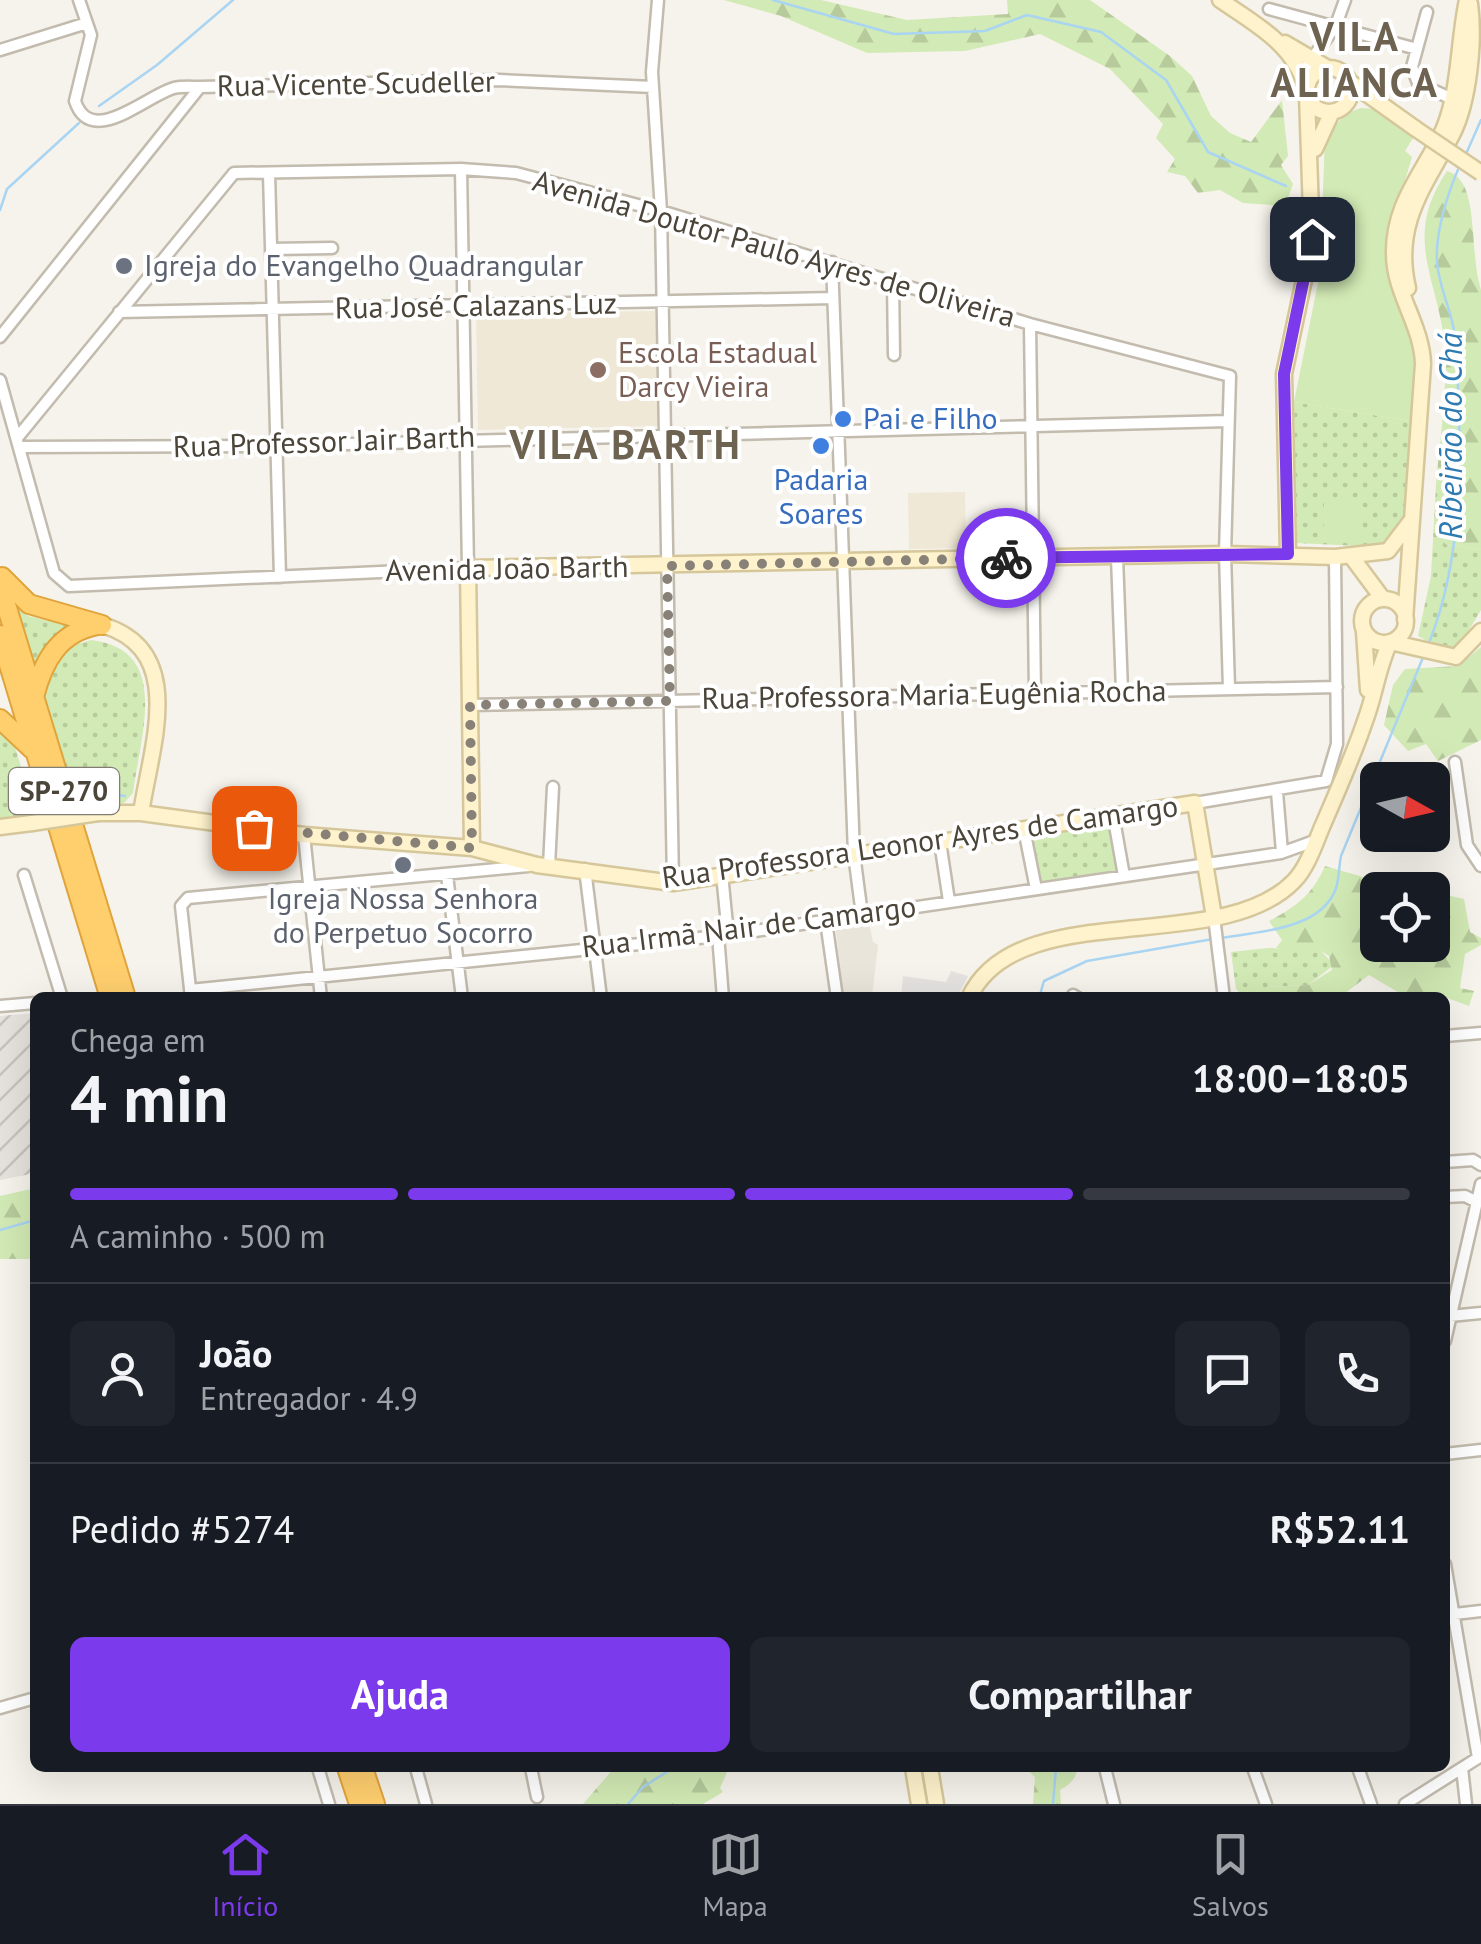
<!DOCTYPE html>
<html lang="pt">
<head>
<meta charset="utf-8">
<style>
	:root { --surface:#171b24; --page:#20242c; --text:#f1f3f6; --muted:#9ea1a6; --line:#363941; --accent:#7c3aed }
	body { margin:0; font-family:"PT Sans",sans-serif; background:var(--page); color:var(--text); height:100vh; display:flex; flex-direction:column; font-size:38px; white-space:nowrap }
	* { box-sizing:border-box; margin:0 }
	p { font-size:32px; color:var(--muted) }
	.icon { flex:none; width:55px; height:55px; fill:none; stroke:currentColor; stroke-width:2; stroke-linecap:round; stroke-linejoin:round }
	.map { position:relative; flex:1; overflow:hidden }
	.sheet { position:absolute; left:30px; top:992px; width:1420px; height:780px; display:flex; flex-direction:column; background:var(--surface); border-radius:15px; box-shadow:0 10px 40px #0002 }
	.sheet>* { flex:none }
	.needle { width:65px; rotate:98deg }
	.buttons { position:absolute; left:1360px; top:762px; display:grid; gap:20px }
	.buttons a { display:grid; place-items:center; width:90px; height:90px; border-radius:15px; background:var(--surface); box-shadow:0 10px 40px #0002; font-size:50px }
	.pin { position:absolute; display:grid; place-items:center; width:85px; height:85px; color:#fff; margin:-42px; border-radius:20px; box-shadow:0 5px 15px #0006 }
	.courier { position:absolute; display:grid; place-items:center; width:100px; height:100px; margin:-50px; border:8px solid #7c3aed; border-radius:50%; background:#fff; color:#222; box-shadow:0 2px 12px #0007 }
	.headline em { font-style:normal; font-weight:600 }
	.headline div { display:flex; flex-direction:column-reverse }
	.headline { display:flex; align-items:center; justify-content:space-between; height:170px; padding:0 40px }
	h1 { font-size:65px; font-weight:600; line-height:75px }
	.bar { display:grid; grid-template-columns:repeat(4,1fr); gap:15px 10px; align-content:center; height:120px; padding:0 40px }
	.bar i { height:12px; border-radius:8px; background:var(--line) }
	.bar .selected { background:var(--accent) }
	.bar p { grid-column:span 4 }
	.line { display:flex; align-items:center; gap:25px; padding:0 40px; border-top:2px solid var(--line) }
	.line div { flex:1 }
	.round { display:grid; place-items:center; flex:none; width:105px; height:105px; border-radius:15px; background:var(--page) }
	.cta { display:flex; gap:20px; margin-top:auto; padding:20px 40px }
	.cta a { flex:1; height:115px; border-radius:15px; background:var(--accent); color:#fff; font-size:40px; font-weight:600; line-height:115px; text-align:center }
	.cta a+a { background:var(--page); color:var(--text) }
	.tabs { display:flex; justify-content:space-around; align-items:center; height:140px; border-top:2px solid var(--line); background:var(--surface); font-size:28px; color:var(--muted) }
	.tabs a { display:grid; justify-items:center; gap:5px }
	.tabs .selected { color:var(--accent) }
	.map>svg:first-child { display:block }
</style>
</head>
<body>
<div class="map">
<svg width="1481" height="1804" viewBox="0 0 1481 1804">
	<defs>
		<pattern id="industrial-furrows" width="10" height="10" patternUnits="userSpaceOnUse" patternTransform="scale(2.5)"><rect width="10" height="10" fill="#e6e2dd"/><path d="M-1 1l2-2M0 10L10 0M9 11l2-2" fill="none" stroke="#c7c3be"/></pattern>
		<pattern id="grass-dots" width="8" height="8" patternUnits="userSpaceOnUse" patternTransform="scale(2.5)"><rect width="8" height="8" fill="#d2eab5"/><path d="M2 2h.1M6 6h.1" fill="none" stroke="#b6ca9c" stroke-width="1.8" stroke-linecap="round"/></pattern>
		<pattern id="forest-firs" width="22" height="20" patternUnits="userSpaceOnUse" patternTransform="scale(2.5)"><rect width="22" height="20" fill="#d2eab5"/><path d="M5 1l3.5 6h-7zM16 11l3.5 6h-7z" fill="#b6ca9c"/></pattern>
	</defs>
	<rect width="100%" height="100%" fill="#f6f3ec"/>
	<path fill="#eae5da" d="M 869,923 L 873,942 L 878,945 L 872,997 L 843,997 L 836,930 Z"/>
	<path fill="url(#industrial-furrows)" d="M 35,1013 L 35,1173 L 0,1180 L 0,1016 Z"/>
	<path fill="#efe8d6" d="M 655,311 L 659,426 L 478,430 L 476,314 Z
		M 965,492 L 966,548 L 909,549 L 908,493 Z"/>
	<path fill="url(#grass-dots)" d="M 1294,402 L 1416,422 L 1406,518 L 1380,547 L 1296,543 Z
		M 1450,481 L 1445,544 L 1481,550 L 1481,610 L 1457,650 L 1446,652 L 1418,636 L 1431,576 L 1436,484 Z
		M 12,604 L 28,616 L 79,628 L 29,678 Z
		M 91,640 C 172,649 140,736 133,793 L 124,803 L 75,813 L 41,686 L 65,648 Z
		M 0,732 L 15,747 L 35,812 L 0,821 Z
		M 1109,819 L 1118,871 L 1040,885 L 1031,833 Z
		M 1268,948 C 1287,948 1303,955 1321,951 L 1334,965 L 1308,985 L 1267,987 L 1267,996 L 1244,997 L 1236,989 L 1231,952 Z"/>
	<path fill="url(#forest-firs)" d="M 724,0 L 821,0 L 907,20 L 1008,14 L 1007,0 L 1090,0 L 1170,56 L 1192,76 L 1211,116 L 1230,133 L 1251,142 L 1282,100 L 1288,156 L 1281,165 L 1293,184 L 1285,206 L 1243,203 L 1220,190 L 1198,193 L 1185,176 L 1167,172 L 1175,159 L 1156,138 L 1163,124 L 1110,69 L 1040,34 L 965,51 L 867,53 L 781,16 Z
		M 1447,171 C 1481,180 1468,250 1481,290 L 1481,550 L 1445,544 L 1450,482 L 1436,484 C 1440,440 1447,395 1445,351 C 1441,281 1400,241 1447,171 Z
		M 1481,647 L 1481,740 L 1438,761 L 1426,744 L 1408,751 L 1384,725 L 1393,685 L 1405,669 L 1459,666 Z
		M 1325,866 L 1408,890 L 1378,890 L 1378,945 L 1432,945 L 1433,892 L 1464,899 L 1470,932 L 1481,938 L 1481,945 L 1465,954 L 1460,988 L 1474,991 L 1469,1006 L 1442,996 L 1406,997 L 1369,975 L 1340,997 L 1267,997 L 1267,987 L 1308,985 L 1332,970 L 1329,956 L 1321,951 L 1306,954 L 1276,948 L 1282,940 L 1269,921 C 1296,907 1313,894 1325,866 Z
		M 35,1188 L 35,1259 L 0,1259 L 0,1196 Z
		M 614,1768 L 729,1768 L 720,1788 L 723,1792 L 703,1804 L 583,1804 Z
		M 1025,1768 L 1077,1768 C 1077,1779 1069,1785 1060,1790 L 1061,1804 L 1033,1804 L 1035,1777 Z"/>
	<path fill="#d2eab5" d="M 1361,108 L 1375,109 L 1415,135 L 1405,151 L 1412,157 L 1394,217 L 1417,354 L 1416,422 L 1294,402 L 1320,273 L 1325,136 L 1347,113 Z
		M 1324,503 L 1358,503 L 1358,541 L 1323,541 Z"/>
	<path fill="#e5e3e0" d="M 951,971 L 968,976 L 957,997 L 901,997 L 903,976 L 946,982 Z"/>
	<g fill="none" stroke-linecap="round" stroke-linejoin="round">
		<path stroke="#a9d4f2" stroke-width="2.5" d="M 773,0 L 894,34 L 985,31 L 1027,15 L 1101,32 L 1166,80 L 1208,152 L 1286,186
			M 99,106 L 157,65 L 233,0
			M 1466,154 L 1481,120
			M 0,210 L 7,189 L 79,123
			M 1429,643 C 1466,550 1461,443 1456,345 C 1455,317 1439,290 1437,262 C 1435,232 1448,192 1460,165
			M 89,791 L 125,796
			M 1221,938 C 1256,932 1322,930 1336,888 C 1339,879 1339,866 1341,856 L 1424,655
			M 1039,998 L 1044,981 L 1087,961 L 1213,939
			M 0,1230 L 35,1220
			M 628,1804 L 643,1787 L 673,1768
			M 1053,1804 L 1056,1768"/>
		<defs>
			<path id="minor" d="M 79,0 L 91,35 L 75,101 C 91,149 147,95 174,88 C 182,86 192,87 200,87
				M 658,0 L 652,72 L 661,211 L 673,883
				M 1269,9 L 1417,49
				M 1427,12 L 1412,67 L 1418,83 L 1452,99
				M 0,50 L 87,23
				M 1302,73 L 1336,25 L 1345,0
				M 269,173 L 280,577
				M 271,249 L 332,248
				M 832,262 L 854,854 L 862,915
				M 893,281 L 894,355
				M 119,312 L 833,298
				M 1030,324 L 1035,693
				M 0,337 L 200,87 L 499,80 L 653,87
				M 0,380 L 54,573 L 69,586 L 468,568 L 461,169
				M 17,438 L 234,173 L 461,169 L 516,173 L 661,211 L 1030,324 L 1230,376 L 1225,554 L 1229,689
				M 20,447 L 276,446 L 1228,421
				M 1117,557 L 1122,691
				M 470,705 L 1337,687
				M 1455,762 L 1467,845 L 1481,866
				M 1277,792 L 1282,852
				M 1195,803 L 1326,781 L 1337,744 L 1335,557
				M 1113,814 L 1124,876
				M 1024,829 L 1036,889
				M 304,835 L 321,998
				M 940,842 L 949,901
				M 549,866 L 553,787
				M 585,869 L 601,998
				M 722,874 L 728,935
				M 24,875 L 62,998
				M 447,875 L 462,998
				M 1214,917 L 1224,998
				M 826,921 L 837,998
				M 718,935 L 723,998
				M 190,990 L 728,935 L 1281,853 L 1317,840
				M 1073,995 L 1078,998
				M 191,998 L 181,906 L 188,898 L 528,866
				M 0,1006 L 35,1003
				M 1445,1036 L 1481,1033
				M 1445,1162 L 1473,1160 L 1481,1165
				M 1445,1197 L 1465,1196 L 1475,1201
				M 1450,1316 L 1481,1313
				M 1445,1341 L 1481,1184
				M 1445,1454 L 1481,1450
				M 1445,1564 L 1478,1758
				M 1446,1615 L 1481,1611
				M 0,1708 L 35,1698
				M 318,1768 L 329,1804
				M 416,1768 L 426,1804
				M 531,1768 L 537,1797
				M 1105,1768 L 1114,1804
				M 1253,1768 L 1266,1804
				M 1358,1768 L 1371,1804
				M 1462,1768 L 1466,1804
				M 1405,1804 L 1481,1756"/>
			<path id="secondary" d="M 1220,0 C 1254,23 1295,45 1306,88
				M 1285,43 L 1326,67
				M1307 90a22 22 0 1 1 44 0a22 22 0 1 1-44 0Z
				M 1350,82 L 1416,129
				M 1315,149 L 1332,112
				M 1408,288 C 1393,225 1424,187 1452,135 C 1469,102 1475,41 1470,4
				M 1288,554 L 1284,374 L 1312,242 L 1307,95
				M 1351,556 L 1383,599
				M1362 621a22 22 0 1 1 44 0a22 22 0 1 1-44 0Z
				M 1405,620 L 1423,364 C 1422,325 1394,293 1394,254 C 1393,202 1425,172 1444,128 C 1460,88 1458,42 1467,0
				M 102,625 C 188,650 151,746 141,813
				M 1364,632 L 1368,690
				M 98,813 L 141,813 L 304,835 L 472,848 L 537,865 L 673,883 L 1195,803 L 1214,917
				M 0,827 L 32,823
				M 472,848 L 468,568 L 1225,554 L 1335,557 L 1388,551 L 1410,522
				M 969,998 C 1017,894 1220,958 1294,881 C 1307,868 1315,844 1322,827 C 1337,792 1353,757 1365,721 C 1375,695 1378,667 1390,642 L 1456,657 L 1481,631
				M 913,1768 L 919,1804
				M 930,1768 L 936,1804"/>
			<path id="motorway" d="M 2,577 L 29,604 L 102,625
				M 0,585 L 126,998
				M 0,635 L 110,998
				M 34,697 C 43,661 59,632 98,625
				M 0,719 L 32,749
				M 347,1768 L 359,1804
				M 363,1768 L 375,1804"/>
		</defs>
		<use href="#minor" stroke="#c2bbae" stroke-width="15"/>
		<use href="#secondary" stroke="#d6c79b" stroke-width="19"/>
		<use href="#motorway" stroke="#e0a43c" stroke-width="22"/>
		<use href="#minor" stroke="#fff" stroke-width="10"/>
		<use href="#secondary" stroke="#fff3cd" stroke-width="14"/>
		<use href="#motorway" stroke="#ffcf6e" stroke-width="18"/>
		<defs>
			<path id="secondary-bridge" d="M 1416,129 L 1481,173
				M 32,823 L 98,813"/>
		</defs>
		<use href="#secondary-bridge" stroke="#d6c79b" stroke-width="19" stroke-linecap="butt"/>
		<use href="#secondary-bridge" stroke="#fff3cd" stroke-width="14"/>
	</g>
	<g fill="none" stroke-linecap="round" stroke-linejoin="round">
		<path stroke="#878178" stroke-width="10" stroke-dasharray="0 18" d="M 254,828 L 472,848 L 470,705 L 670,701 L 667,566 L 1006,558"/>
		<path stroke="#7c3aed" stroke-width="12" d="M 1006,558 L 1288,554 L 1284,374 L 1312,239"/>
	</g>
	<g fill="#6b7280" stroke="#fff" stroke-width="4">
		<circle cx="124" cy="266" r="10"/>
		<circle cx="403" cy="865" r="10"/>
	</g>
	<circle fill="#8d6e63" stroke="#fff" stroke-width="4" cx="598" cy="370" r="10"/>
	<g fill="#3f7fe0" stroke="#fff" stroke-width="4">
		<circle cx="843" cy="419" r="10"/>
		<circle cx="821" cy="446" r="10"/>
	</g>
	<g text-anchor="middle" stroke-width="8" stroke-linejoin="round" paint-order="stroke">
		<rect fill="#fff" stroke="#817c74" stroke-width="2.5" x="9" y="768" width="110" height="46" rx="8"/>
		<g font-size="28" font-weight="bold" fill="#4b4439">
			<text x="64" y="801">SP-270</text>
		</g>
		<g font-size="30" fill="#4b4439" stroke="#fff">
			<text transform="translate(356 84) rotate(-1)" y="10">Rua Vicente Scudeller</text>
			<text transform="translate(774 249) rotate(16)" y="10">Avenida Doutor Paulo Ayres de Oliveira</text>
			<text transform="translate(476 306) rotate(-1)" y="10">Rua José Calazans Luz</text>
			<text transform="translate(324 442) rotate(-2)" y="10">Rua Professor Jair Barth</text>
			<text transform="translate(507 569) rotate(-1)" y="10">Avenida João Barth</text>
			<text transform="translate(934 695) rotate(-1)" y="10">Rua Professora Maria Eugênia Rocha</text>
			<text transform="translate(920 842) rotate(-8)" y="10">Rua Professora Leonor Ayres de Camargo</text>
			<text transform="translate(749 927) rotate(-7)" y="10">Rua Irmã Nair de Camargo</text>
		</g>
		<g font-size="30" fill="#5b616d" stroke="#fff" text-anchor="start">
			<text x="144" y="276">Igreja do Evangelho Quadrangular</text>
			<text x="403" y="909" text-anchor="middle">Igreja Nossa Senhora<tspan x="403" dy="34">do Perpetuo Socorro</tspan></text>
		</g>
		<g font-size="30" fill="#785e54" stroke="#fff" text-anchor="start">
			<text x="618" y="363">Escola Estadual<tspan x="618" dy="34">Darcy Vieira</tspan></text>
		</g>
		<g font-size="30" fill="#366cbe" stroke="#fff" text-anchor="start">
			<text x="863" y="429">Pai e Filho</text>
			<text x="821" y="490" text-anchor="middle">Padaria<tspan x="821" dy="34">Soares</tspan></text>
		</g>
		<g font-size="32" font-style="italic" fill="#2e7ab2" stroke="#fff">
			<text transform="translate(1451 436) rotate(-90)" y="11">Ribeirão do Chá</text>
		</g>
		<g font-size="40" font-weight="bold" letter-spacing="2.5" fill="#6e6250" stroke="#fff">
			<text x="1355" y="51">VILA<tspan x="1355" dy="46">ALIANCA</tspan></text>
			<text x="626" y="459">VILA BARTH</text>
		</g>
	</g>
</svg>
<div class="buttons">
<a><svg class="needle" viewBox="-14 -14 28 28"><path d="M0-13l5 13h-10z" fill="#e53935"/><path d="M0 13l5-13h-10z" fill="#9ea1a6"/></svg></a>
<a><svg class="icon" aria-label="locate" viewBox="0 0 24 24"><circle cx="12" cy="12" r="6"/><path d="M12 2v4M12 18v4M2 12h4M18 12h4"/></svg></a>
</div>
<div class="pin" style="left:254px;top:828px;background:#ea580c"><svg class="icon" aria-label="bag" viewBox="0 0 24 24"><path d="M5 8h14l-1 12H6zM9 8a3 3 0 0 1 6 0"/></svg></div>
<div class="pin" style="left:1312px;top:239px;background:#1f2937"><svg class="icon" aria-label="home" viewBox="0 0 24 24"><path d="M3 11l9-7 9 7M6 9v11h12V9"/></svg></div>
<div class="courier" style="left:1006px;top:558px"><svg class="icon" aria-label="bike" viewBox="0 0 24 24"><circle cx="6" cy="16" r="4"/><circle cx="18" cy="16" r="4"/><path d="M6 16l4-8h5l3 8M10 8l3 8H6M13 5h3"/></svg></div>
<section class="sheet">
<div class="headline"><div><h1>4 min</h1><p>Chega em</p></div><em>18:00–18:05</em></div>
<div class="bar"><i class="selected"></i><i class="selected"></i><i class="selected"></i><i></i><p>A caminho · 500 m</p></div>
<div class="line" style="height:180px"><a class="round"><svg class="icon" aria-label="person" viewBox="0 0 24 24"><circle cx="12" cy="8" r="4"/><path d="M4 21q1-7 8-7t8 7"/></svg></a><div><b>João</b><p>Entregador · 4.9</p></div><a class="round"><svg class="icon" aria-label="chat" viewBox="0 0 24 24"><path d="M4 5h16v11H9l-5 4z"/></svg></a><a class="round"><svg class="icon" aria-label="phone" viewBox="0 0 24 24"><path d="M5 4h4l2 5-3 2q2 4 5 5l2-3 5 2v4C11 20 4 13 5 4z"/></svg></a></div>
<div class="line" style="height:130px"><div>Pedido #5274</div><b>R$52.11</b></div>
<div class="cta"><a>Ajuda</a><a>Compartilhar</a></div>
</section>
</div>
<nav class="tabs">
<a class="selected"><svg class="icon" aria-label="home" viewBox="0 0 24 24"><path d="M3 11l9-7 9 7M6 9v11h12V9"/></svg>Início</a>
<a><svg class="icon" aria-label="map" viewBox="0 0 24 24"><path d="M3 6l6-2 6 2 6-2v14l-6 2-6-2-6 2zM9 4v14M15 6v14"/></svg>Mapa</a>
<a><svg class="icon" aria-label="saved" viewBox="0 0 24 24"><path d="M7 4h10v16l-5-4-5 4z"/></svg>Salvos</a>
</nav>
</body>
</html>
